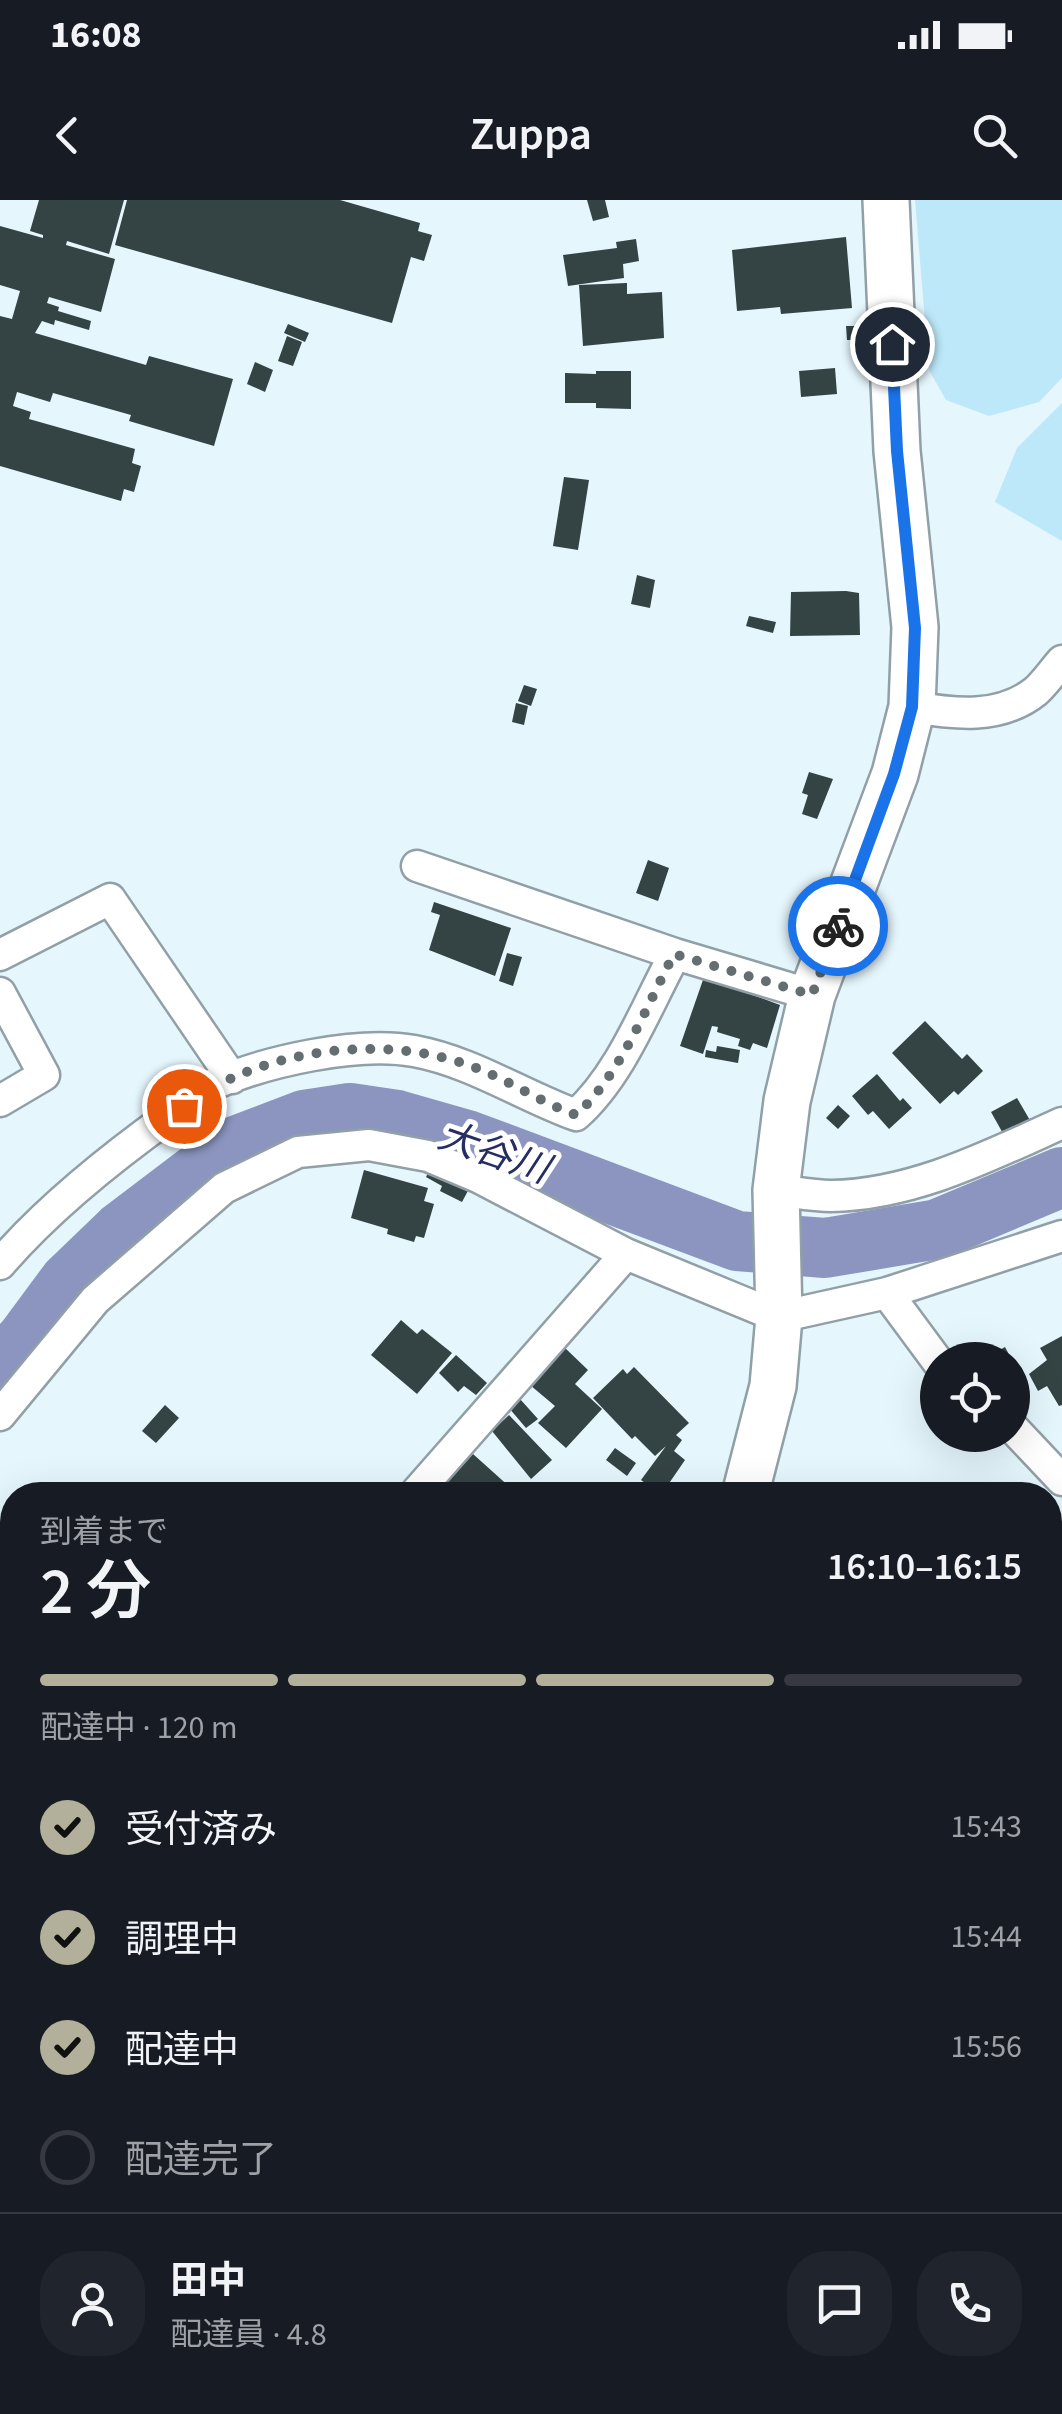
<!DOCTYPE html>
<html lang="ja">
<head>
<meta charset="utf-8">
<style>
	:root { --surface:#171b24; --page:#20242c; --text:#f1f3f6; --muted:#9ea1a6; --line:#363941; --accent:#b2b09a }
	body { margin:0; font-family:"Source Sans 3","Noto Sans JP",sans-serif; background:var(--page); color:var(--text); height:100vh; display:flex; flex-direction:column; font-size:38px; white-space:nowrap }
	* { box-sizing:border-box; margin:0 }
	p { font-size:32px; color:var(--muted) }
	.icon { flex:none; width:55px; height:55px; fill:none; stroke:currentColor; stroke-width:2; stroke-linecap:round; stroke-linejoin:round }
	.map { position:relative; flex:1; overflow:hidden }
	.drawer { position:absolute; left:0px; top:1282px; width:1062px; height:932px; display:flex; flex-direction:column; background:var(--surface); border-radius:40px 40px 0 0; box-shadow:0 10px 40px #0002 }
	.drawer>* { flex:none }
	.tools { position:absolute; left:920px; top:1142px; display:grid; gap:20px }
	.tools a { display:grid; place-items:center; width:110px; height:110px; border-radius:50%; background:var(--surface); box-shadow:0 10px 40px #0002; font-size:50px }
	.pin { position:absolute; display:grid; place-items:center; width:85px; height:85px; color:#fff; margin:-42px; border:5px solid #fff; border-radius:50%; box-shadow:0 2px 10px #0007 }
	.courier { position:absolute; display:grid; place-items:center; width:100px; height:100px; margin:-50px; border:8px solid #1a73e8; border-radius:50%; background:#fff; color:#222; box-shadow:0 2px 12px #0007 }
	.overview em { font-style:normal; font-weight:600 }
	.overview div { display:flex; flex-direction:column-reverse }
	.overview { display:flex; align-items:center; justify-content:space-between; height:170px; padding:0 40px }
	h1 { font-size:65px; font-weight:600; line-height:75px }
	.bar { display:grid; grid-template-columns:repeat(4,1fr); gap:15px 10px; align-content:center; height:120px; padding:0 40px }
	.bar i { height:12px; border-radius:8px; background:var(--line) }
	.bar .on { background:var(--accent) }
	.bar p { grid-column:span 4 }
	.line { display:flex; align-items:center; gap:25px; padding:0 40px; border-top:2px solid var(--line) }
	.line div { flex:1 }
	.round { display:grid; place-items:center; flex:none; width:105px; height:105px; border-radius:40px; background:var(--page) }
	ol { padding:0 40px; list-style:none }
	li { display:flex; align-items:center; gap:30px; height:110px }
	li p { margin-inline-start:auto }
	li .icon { padding:10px; border-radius:50%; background:var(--accent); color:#111; stroke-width:4 }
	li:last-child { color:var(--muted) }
	li i { width:55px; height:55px; border:5px solid var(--line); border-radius:50% }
	.status { display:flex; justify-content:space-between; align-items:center; height:70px; padding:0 50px; background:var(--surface); direction:ltr }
	.status svg { height:28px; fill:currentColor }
	header { display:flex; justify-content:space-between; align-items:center; height:130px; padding:0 40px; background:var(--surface); font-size:45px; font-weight:600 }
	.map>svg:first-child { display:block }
</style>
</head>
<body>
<div class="status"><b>16:08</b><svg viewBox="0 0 49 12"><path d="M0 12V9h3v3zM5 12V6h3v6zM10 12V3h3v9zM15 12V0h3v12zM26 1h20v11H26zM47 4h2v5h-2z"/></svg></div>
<header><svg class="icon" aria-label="back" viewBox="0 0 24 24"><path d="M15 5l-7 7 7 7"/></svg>Zuppa<svg class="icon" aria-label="search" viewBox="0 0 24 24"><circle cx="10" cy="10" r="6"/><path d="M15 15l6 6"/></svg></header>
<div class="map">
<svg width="1062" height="2214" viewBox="0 0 1062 2214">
	<rect width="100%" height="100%" fill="#e5f6fd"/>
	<path fill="#bde8f9" d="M 915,0 L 1062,0 L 1062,178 L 1039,202 L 989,216 L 946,200 L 929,170 Z
		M 1062,203 L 1062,341 L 995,302 L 1017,248 Z"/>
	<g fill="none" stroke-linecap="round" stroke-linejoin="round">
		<path stroke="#8b95bf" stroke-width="60" d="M 0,1169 L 26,1140 L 69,1082 L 121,1032 L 233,947 L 304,920 L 350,913 L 397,920 L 467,940 L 737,1041 L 825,1048 L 938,1029 L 1062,977"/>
	</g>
	<path fill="#344344" d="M 39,0 L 124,0 L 109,54 L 67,41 L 66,45 L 115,59 L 101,112 L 49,97 L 47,103 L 59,107 L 58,111 L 91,121 L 89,130 L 55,120 L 54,125 L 42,121 L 35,133 L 146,165 L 149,156 L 233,179 L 214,246 L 129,221 L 131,215 L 53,193 L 50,202 L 17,192 L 13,206 L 31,212 L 29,219 L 135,249 L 132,263 L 141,266 L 134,292 L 124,289 L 121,301 L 0,266 L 0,116 L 12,119 L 20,91 L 0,85 L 0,26 L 43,38 L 43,35 L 30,31 Z
		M 127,0 L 340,0 L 420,23 L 418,31 L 432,35 L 424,61 L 411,57 L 392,123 L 115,45 Z
		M 587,0 L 605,0 L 609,17 L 593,21 Z
		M 846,37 L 852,108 L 781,114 L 780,107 L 737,111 L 732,50 Z
		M 636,39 L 639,61 L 623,64 L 624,78 L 568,86 L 563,55 L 617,48 L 616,42 Z
		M 627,83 L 627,94 L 662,92 L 664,138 L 583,146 L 579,85 Z
		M 288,124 L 309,133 L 305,142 L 284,133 Z
		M 846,126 L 858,126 L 858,140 L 847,140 Z
		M 287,136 L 302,142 L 293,166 L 278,161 Z
		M 255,162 L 273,170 L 265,192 L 247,184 Z
		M 835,168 L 837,194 L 801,197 L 799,171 Z
		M 596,171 L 631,171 L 631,209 L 596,208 L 596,203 L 565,203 L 565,173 L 596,174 Z
		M 564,277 L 589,280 L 578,350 L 553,346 Z
		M 637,375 L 655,380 L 650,408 L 631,404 Z
		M 846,391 L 859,393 L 860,435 L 790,436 L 791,392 Z
		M 749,416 L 776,422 L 773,433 L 746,426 Z
		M 524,485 L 537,489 L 531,506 L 518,501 Z
		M 516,503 L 528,506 L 524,525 L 512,522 Z
		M 809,572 L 833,579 L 817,619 L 802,614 L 808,595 L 802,593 Z
		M 648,660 L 669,668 L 658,701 L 636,693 Z
		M 434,702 L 511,728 L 495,776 L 429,750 L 440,715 L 431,712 Z
		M 507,753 L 522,757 L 513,786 L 499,781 Z
		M 704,777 L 780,805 L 767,848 L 753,843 L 750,850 L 738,846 L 740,839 L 717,832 L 718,827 L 712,826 L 703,854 L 680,846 Z
		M 925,821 L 962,859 L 967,854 L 983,871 L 958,895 L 954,891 L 940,904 L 892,853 Z
		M 717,846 L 740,850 L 738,863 L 705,857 L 706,850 L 716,852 Z
		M 877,874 L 900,901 L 903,898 L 912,908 L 889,929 L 873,911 L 868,915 L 852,896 Z
		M 1017,898 L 1031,922 L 1005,937 L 991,912 Z
		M 838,905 L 850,916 L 838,929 L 826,918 Z
		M 364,970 L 428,988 L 424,1001 L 434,1004 L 424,1038 L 416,1036 L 414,1042 L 387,1034 L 388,1029 L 351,1018 Z
		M 428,973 L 470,987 L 462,1002 L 440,991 L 442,986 L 426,977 Z
		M 401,1120 L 417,1134 L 422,1129 L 452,1153 L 417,1194 L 371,1155 Z
		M 1062,1136 L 1062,1205 L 1059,1206 L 1047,1186 L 1038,1191 L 1029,1174 L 1047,1160 L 1040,1148 Z
		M 564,1147 L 588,1170 L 575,1184 L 602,1209 L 566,1248 L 538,1223 L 555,1206 L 530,1185 Z
		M 1005,1147 L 1012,1160 L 982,1160 Z
		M 456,1155 L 487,1183 L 476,1195 L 464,1186 L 458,1192 L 439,1173 Z
		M 1012,1161 L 1023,1187 L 1012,1193 Z
		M 634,1167 L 689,1223 L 676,1235 L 682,1240 L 674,1251 L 685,1260 L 661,1295 L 641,1280 L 666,1246 L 655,1256 L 635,1236 L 632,1239 L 593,1198 L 623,1169 L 627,1174 Z
		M 520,1199 L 538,1219 L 526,1228 L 509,1208 Z
		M 165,1205 L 179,1218 L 156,1243 L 142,1231 Z
		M 509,1215 L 552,1260 L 531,1279 L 492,1231 Z
		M 615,1248 L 636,1263 L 627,1276 L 606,1260 Z
		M 473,1254 L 513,1290 L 518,1285 L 528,1295 L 450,1295 L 442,1288 Z
		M 1062,1389 L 1062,1423 L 1050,1405 L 1050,1397 Z
		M 1060,1760 L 1062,1764 L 1062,1824 L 1050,1831 L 1050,1772 L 1061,1787 L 1050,1766 Z
		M 0,1878 L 12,1895 L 12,1907 L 6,1912 L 11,1919 L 0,1927 Z"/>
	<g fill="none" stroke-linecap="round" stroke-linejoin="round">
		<defs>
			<path id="street" d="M 912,507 C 954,514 1000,520 1036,491 C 1045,483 1054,470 1062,461
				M 417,666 L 675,754 L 812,795
				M 0,755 L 110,699 L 232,878
				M 0,793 L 44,875 L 0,901
				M 776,990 C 794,992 813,996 831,996 C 912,995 989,956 1062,923
				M 0,1064 C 48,1008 111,958 171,915 C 185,905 199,891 214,884 C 267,861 357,841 414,851 C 473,862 521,895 576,915 C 621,875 646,807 675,754
				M 887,1093 L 938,1162
				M 0,1215 L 95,1100 L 224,988 L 298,952 L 369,945 L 428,956 L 478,977 L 626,1054 L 779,1117 L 887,1093 L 1062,1036
				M 1012,1227 L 1062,1280
				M 414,1295 L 626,1054
				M 1050,1501 L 1062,1492
				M 0,1606 L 12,1597
				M 1050,1883 L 1062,1876
				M 1050,1979 L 1062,1999
				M 1050,2039 L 1062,2032
				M 0,2165 L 12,2183
				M 26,2202 L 35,2214
				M 191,2202 L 206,2214
				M 55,2214 L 70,2202
				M 747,2214 L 767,2202"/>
			<path id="secondary" d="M 745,1295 L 773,1186 L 779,1117 L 776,990 L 787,901 L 812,795 L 895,574 L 912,507 L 915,427 L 897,251 L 886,0"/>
		</defs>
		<use href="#street" stroke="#91a0a7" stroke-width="35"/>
		<use href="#secondary" stroke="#91a0a7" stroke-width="50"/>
		<use href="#street" stroke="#fff" stroke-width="30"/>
		<use href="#secondary" stroke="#fff" stroke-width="45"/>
	</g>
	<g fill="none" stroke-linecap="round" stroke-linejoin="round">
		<path stroke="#646e71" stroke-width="10" stroke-dasharray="0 18" d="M 184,906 C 261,849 381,833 471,866 C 507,879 540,902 576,915 C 621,874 646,807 674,754 L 812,795 L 838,726"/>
		<path stroke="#1a73e8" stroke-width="12" d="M 838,726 L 894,574 L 912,507 L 915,428 L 897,251 L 892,144"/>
	</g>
	<g text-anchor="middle" stroke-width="10" stroke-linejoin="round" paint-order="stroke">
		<g font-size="38" font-style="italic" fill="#262d62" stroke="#fff">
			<text transform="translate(494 952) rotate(19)" y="13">大谷川</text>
		</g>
	</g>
</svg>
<div class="tools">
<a><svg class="icon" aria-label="locate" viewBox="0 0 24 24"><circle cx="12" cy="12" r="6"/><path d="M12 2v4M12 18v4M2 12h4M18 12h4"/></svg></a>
</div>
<div class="pin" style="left:184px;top:906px;background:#ea580c"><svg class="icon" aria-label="bag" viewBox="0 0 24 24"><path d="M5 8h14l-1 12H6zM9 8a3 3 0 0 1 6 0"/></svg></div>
<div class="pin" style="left:892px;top:144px;background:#1f2937"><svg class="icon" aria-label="home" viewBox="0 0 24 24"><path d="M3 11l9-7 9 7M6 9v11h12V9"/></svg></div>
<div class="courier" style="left:838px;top:726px"><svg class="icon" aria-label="bike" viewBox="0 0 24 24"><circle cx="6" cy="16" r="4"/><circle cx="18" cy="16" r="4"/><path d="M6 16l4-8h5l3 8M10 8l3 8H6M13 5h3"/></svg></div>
<section class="drawer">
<div class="overview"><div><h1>2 分</h1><p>到着まで</p></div><em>16:10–16:15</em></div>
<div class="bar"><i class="on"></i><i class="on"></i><i class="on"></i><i></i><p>配達中 · 120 m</p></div>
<ol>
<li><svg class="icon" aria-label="check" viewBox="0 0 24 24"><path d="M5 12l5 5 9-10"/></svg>受付済み<p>15:43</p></li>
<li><svg class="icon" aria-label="check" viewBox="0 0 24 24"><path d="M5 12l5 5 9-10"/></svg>調理中<p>15:44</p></li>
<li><svg class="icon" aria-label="check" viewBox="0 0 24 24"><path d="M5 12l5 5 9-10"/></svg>配達中<p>15:56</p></li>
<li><i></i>配達完了</li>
</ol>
<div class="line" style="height:180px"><a class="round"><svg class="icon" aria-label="person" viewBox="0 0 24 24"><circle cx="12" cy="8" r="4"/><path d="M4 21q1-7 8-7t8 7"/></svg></a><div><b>田中</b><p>配達員 · 4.8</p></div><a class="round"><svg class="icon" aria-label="chat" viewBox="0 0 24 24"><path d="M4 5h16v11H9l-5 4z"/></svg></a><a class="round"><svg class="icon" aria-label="phone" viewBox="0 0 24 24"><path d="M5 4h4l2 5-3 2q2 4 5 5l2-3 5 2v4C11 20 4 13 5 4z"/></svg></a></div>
</section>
</div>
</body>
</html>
